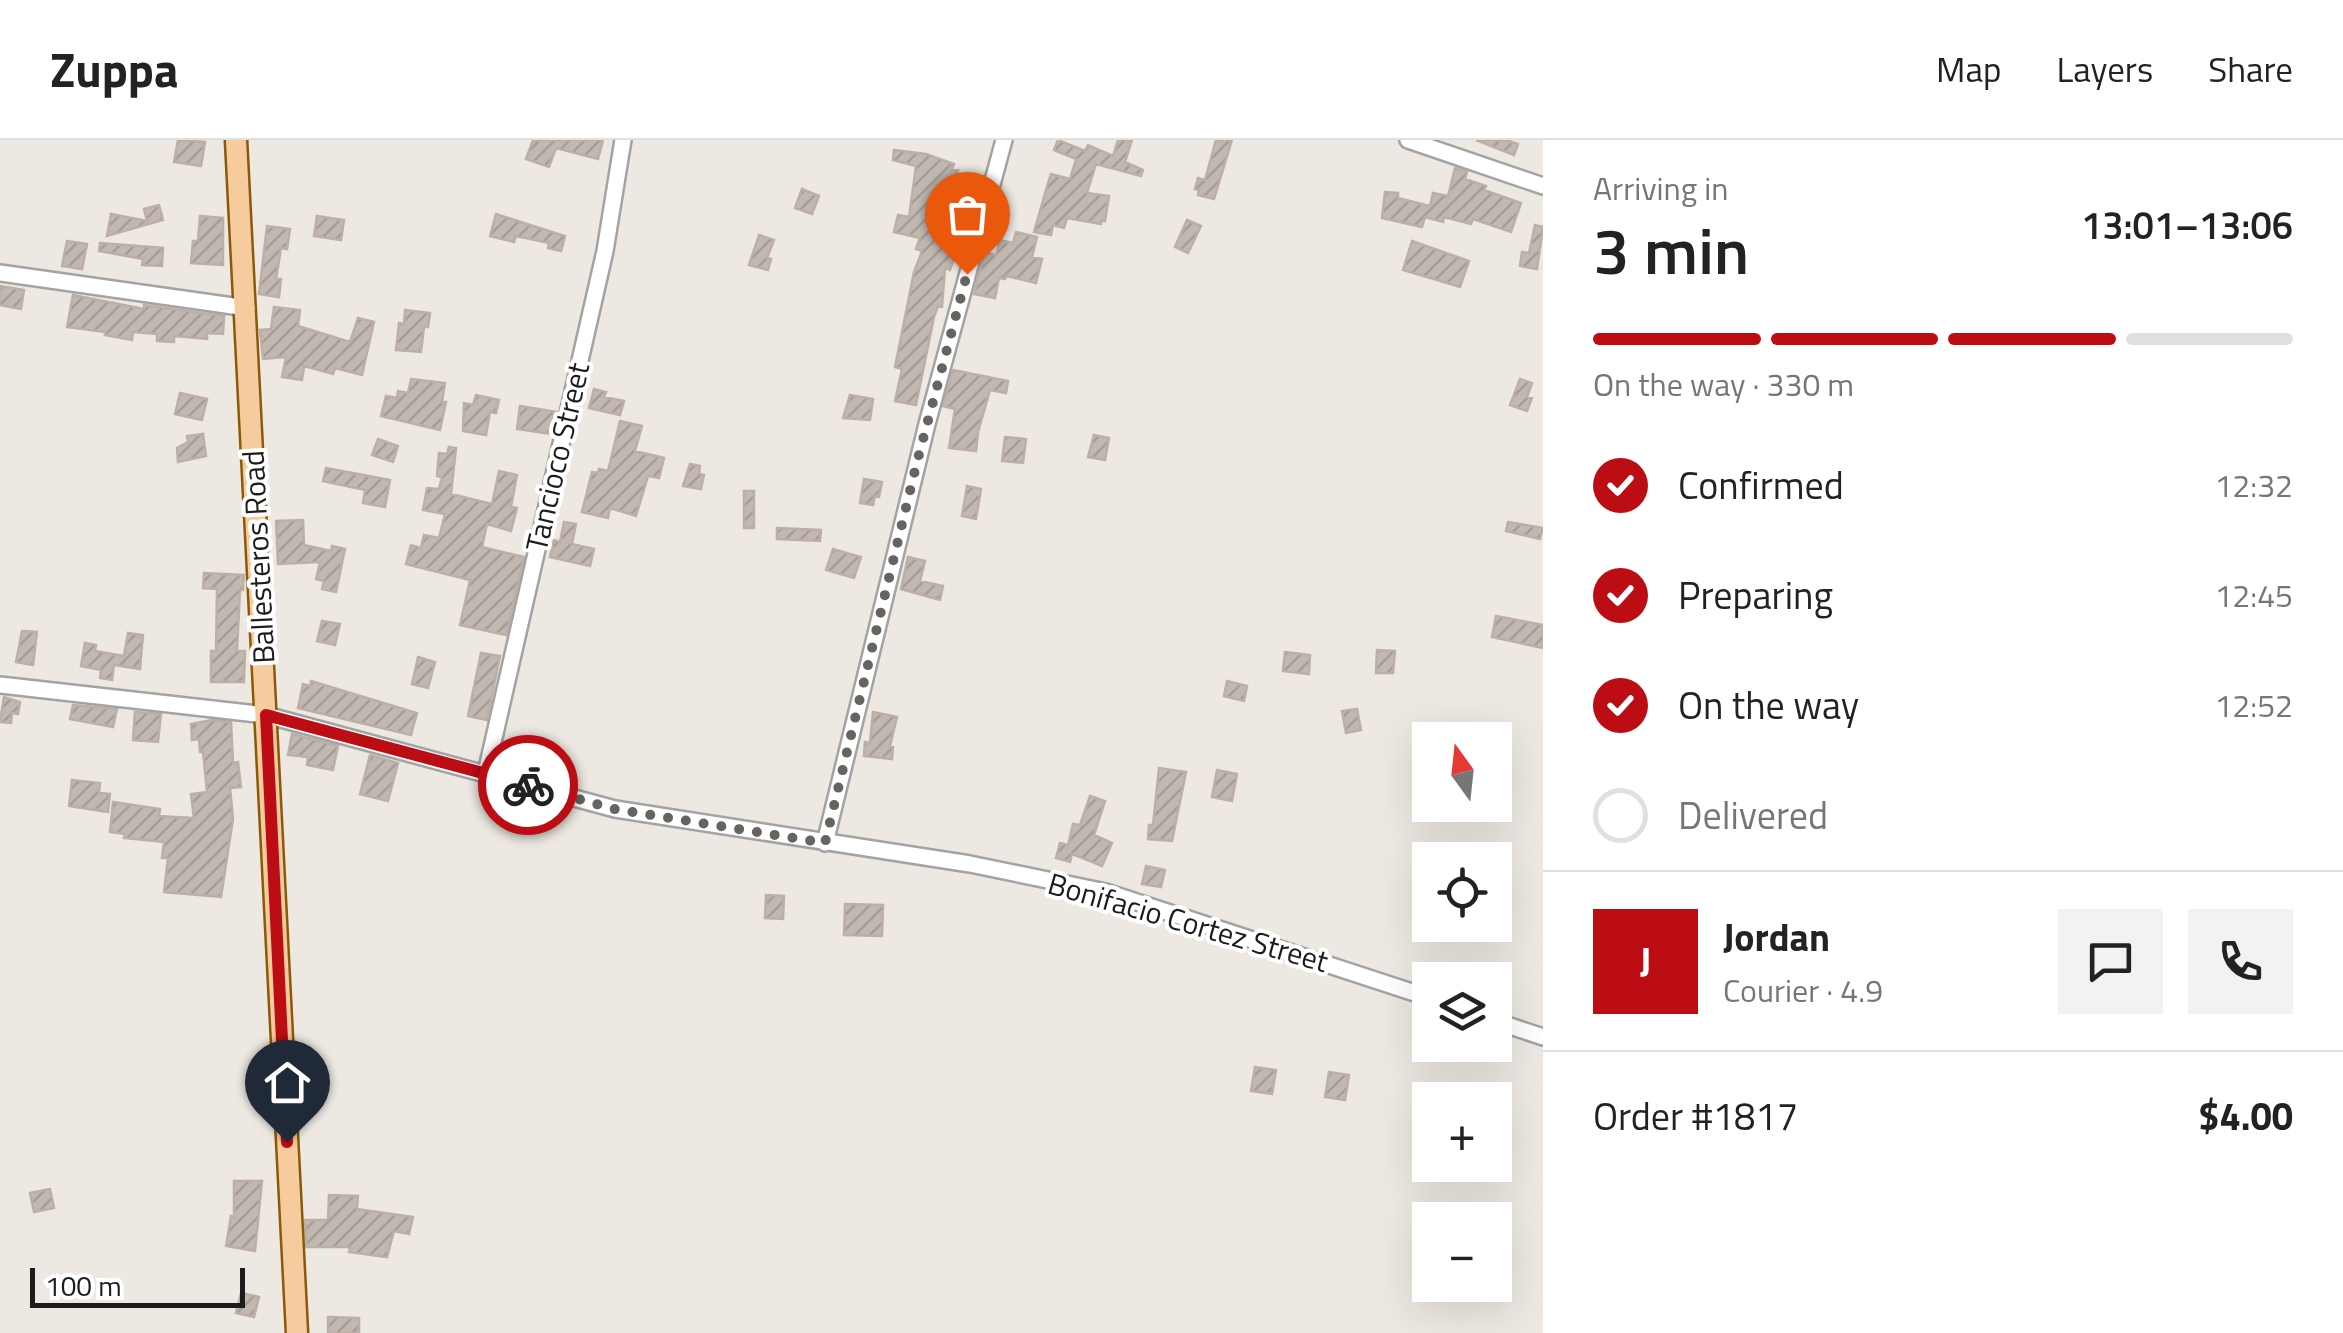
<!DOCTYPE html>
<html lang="en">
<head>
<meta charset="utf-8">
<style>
	:root { --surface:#fff; --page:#f2f2f2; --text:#222; --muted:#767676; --line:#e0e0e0; --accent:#bc0c14 }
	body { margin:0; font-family:"Titillium Web",sans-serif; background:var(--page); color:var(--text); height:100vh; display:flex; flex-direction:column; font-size:38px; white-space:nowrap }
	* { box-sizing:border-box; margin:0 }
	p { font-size:32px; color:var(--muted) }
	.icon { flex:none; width:55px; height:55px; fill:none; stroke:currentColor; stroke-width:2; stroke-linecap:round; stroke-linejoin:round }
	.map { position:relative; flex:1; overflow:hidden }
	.drawer { display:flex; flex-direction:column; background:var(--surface); width:800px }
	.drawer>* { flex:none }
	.needle { width:65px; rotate:345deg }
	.controls { position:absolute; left:1412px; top:582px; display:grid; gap:20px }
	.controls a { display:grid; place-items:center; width:100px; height:100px; border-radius:0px; background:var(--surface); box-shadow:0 10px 40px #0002; font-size:50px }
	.scale { position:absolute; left:30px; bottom:25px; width:215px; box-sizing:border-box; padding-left:10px; border:5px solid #1c1c1c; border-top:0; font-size:28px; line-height:35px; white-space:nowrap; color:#1c1c1c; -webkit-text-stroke:8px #fff; paint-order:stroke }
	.pin { position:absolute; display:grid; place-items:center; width:85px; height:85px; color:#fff; margin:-102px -42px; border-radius:50% 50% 50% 0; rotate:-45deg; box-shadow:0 0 10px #0007 }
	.pin .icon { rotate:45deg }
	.courier { position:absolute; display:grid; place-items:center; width:100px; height:100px; margin:-50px; border:8px solid #bc0c14; border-radius:50%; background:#fff; color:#222; box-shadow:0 2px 12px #0007 }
	.overview em { font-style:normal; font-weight:600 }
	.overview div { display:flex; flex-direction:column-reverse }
	.overview { display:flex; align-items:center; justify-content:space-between; height:170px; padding:0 50px }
	h1 { font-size:65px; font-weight:600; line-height:75px }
	.bar { display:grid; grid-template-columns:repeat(4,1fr); gap:15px 10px; align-content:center; height:120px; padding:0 50px }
	.bar i { height:12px; border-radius:8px; background:var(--line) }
	.bar .selected { background:var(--accent) }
	.bar p { grid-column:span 4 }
	.line { display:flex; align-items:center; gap:25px; padding:0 50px; border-top:2px solid var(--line) }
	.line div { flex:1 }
	.round { display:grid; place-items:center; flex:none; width:105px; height:105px; border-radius:0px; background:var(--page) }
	ol { padding:0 50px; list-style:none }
	li { display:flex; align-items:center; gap:30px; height:110px }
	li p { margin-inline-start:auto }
	li .icon { padding:10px; border-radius:50%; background:var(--accent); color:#fff; stroke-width:4 }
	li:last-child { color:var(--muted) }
	li i { width:55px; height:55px; border:5px solid var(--line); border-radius:50% }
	header { display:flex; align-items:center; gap:60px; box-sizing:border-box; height:140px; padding:0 50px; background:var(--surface); border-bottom:2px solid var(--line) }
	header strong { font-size:48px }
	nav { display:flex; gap:55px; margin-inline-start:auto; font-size:35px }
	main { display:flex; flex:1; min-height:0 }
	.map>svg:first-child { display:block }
</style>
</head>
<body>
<header>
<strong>Zuppa</strong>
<nav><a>Map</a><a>Layers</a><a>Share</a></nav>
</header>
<main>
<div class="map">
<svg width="1543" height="1193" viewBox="0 0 1543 1193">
	<defs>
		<pattern id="building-hatch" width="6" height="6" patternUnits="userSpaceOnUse" patternTransform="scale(2.5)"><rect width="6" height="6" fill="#c1b8b2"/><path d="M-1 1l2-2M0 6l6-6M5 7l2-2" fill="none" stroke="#a59e98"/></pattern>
	</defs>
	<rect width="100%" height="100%" fill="#ede9e2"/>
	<path fill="url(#building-hatch)" stroke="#bdafa6" stroke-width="2.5" d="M 178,0 L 205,2 L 201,26 L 174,22 Z
		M 533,0 L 603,0 L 598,19 L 556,8 L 549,27 L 526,19 Z
		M 1058,0 L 1085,11 L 1088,5 L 1113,16 L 1118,0 L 1132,0 L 1125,22 L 1143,30 L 1141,36 L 1096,24 L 1087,53 L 1109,56 L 1105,81 L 1102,80 L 1101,84 L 1067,78 L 1064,88 L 1053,85 L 1051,95 L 1034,92 L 1048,43 L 1051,34 L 1070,39 L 1076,19 L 1054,10 Z
		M 1216,0 L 1232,0 L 1214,59 L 1198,55 L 1199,50 L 1195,49 L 1198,38 L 1205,40 Z
		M 1476,0 L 1506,0 L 1518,4 L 1514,15 Z
		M 894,10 L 926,14 L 954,24 L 952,29 L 958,30 L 951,49 L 967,53 L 957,95 L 962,96 L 959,116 L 955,115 L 950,130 L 945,128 L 942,167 L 938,166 L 934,177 L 916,265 L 895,261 L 902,229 L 895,227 L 914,132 L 922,111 L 916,109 L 920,98 L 894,92 L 898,75 L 909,77 L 916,26 L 893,20 Z
		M 1455,28 L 1467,32 L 1465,39 L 1486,46 L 1484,50 L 1521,63 L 1511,92 L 1473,79 L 1471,84 L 1444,77 L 1443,82 L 1425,77 L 1422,87 L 1382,78 L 1385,52 L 1398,53 L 1398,58 L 1430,66 L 1433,53 L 1448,56 Z
		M 802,49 L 819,56 L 812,74 L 795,68 Z
		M 159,65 L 163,80 L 107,96 L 111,74 L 147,81 L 144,69 Z
		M 496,74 L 565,96 L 561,111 L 548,108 L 549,103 L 516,96 L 514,102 L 490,96 Z
		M 200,76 L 223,78 L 223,125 L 191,123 L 193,101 L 198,101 Z
		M 317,76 L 344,80 L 341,100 L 314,96 Z
		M 1187,80 L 1201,86 L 1188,113 L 1175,107 Z
		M 1535,85 L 1543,87 L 1537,129 L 1520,126 L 1522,112 L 1529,113 Z
		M 267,86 L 290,89 L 287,109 L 281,108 L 276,139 L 281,139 L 279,157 L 259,154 Z
		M 1016,92 L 1037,97 L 1032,117 L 1042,119 L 1036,143 L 1006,136 L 1005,139 L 999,138 L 995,158 L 974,154 L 985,112 L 996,115 L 1000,100 L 1013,103 Z
		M 759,95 L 774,100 L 767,118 L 771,119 L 768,130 L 749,125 Z
		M 67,101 L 87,104 L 82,129 L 62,126 Z
		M 1412,101 L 1469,121 L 1460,147 L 1403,130 Z
		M 100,103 L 163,108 L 162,126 L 142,125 L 143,119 L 99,111 Z
		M 0,146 L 24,150 L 21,169 L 0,165 Z
		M 73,155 L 144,169 L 144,165 L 224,176 L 223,194 L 207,193 L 207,199 L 174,196 L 174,202 L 157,201 L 157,194 L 133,192 L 132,200 L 105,195 L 105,192 L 67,187 Z
		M 274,167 L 300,170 L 298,186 L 350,202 L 358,178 L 374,182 L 362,235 L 335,228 L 333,234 L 304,226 L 302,240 L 282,237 L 286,217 L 263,219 L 260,190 L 271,189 Z
		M 405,170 L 430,173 L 428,187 L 424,187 L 421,212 L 396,210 L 399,183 L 404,184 Z
		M 953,230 L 1008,241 L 1006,253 L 990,250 L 978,292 L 976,311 L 949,308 L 955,269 L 943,266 Z
		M 411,239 L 445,243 L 442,262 L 446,262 L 440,290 L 381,276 L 386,256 L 397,258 L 398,251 L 408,253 Z
		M 1520,239 L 1532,243 L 1527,257 L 1532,258 L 1527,271 L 1510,265 Z
		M 594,249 L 606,252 L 604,257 L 624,261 L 620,275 L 589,268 Z
		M 180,253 L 207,259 L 202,280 L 175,274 Z
		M 476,255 L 499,260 L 496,273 L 490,272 L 486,295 L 463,291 L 464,263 L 473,265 Z
		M 850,255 L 873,259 L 870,280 L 843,278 Z
		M 520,266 L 557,272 L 552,294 L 517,289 Z
		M 620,281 L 642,286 L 635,311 L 664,318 L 659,338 L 648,336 L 636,376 L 610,368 L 608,378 L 582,372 L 592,332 L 598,333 L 599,329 L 608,331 Z
		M 203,294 L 206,316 L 178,322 L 177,308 L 188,302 L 187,296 Z
		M 1094,295 L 1109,298 L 1105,320 L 1088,317 Z
		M 1005,297 L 1026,299 L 1023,323 L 1002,321 Z
		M 378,299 L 398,306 L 393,322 L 372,315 Z
		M 449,307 L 456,308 L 451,354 L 492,364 L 499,331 L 517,335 L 511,367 L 517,368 L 511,391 L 487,384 L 482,407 L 524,417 L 506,495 L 460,485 L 470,440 L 406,424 L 411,405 L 421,408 L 424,395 L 439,398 L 445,374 L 423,370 L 427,348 L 439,349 L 442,337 L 437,336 L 439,313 L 447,314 Z
		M 690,324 L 700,326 L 699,334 L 704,335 L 701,349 L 683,346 Z
		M 326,328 L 390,340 L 385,367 L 363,363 L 365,350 L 323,341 Z
		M 864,339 L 882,342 L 879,357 L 875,356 L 873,365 L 860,363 Z
		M 967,346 L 981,349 L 976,379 L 962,376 Z
		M 744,351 L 754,351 L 754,388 L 744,388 Z
		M 303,380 L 304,405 L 331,411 L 332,406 L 345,409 L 336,452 L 322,449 L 324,441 L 316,439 L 320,422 L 278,424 L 276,381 Z
		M 564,382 L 576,384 L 572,404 L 594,409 L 590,426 L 550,417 L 554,400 L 560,402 Z
		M 1508,382 L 1543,388 L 1540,399 L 1506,391 Z
		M 777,388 L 821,390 L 820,401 L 777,399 Z
		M 833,409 L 861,417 L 854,438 L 826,430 Z
		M 908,417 L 925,421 L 920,441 L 943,446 L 940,460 L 901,449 Z
		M 204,433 L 244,435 L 243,450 L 240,450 L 237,511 L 245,511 L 244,542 L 211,542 L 211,511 L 216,511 L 217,449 L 203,448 Z
		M 1496,476 L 1543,485 L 1543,508 L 1492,497 Z
		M 322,481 L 340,484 L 335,505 L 317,501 Z
		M 22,491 L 37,492 L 33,525 L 16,522 Z
		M 128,493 L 143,495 L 140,529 L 114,525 L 112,540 L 100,538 L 101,530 L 81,526 L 85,503 L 96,505 L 95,511 L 124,516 Z
		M 1377,510 L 1395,511 L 1393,533 L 1376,533 Z
		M 1285,512 L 1310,515 L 1309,534 L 1283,531 Z
		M 481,513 L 500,516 L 487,580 L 468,576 Z
		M 418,517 L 435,522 L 428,548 L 412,544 Z
		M 311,541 L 417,573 L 411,595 L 298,568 L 303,544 L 310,546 Z
		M 1227,541 L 1247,546 L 1244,561 L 1224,556 Z
		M 4,557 L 20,562 L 18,574 L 12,573 L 11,583 L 0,582 Z
		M 73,565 L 117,569 L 113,587 L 70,579 Z
		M 1357,569 L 1361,590 L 1346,593 L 1342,571 Z
		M 135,572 L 161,574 L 158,602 L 133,600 Z
		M 873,572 L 897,577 L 890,606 L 893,607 L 892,619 L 864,616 L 865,602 L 870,603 Z
		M 212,580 L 231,582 L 233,623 L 238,622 L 241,647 L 230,648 L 233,679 L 221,757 L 164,752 L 168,718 L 162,718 L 164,702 L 124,698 L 125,694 L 110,692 L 113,662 L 160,669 L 159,676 L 194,678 L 191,654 L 207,652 L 203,612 L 200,612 L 199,599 L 192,600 L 191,584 Z
		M 292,594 L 338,606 L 333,630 L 307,625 L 308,617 L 288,615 Z
		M 370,615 L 398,623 L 388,661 L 360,654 Z
		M 1159,628 L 1186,632 L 1172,701 L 1148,699 L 1149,685 L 1153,685 Z
		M 1217,630 L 1237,634 L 1232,661 L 1212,657 Z
		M 72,640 L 100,643 L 99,653 L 110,654 L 108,672 L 69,666 Z
		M 1090,656 L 1105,661 L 1094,695 L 1112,703 L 1102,726 L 1072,714 L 1070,722 L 1056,718 L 1060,703 L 1068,705 L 1073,684 L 1080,685 Z
		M 1146,726 L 1165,730 L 1161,747 L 1142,744 Z
		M 766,755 L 784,756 L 783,779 L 765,778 Z
		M 845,764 L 883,765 L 882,796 L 844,795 Z
		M 1255,927 L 1276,930 L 1272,954 L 1251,951 Z
		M 1329,932 L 1349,935 L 1345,960 L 1325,957 Z
		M 234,1041 L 262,1041 L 255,1111 L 226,1106 L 231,1076 L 234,1077 Z
		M 50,1049 L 54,1068 L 34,1072 L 30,1053 Z
		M 329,1055 L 358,1056 L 357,1069 L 413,1077 L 409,1094 L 394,1091 L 387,1117 L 349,1112 L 350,1107 L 306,1107 L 305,1080 L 328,1080 Z
		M 241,1153 L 259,1157 L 254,1177 L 236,1173 Z
		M 328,1177 L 359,1178 L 359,1193 L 328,1193 Z"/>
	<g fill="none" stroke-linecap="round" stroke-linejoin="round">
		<defs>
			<path id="minor" d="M 1408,0 L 1543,46
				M 0,133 L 247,168
				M 0,545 L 266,575 L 615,669 L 970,724 L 1106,752 L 1430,858
				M 486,633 L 605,111 L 623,0
				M 825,703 L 927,284 L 1004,0
				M 1495,881 L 1543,897"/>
			<path id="major" d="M 236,0 L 297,1193"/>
		</defs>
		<use href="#minor" stroke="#a3a3a3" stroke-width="20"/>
		<use href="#major" stroke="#8b5a09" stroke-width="25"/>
		<use href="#minor" stroke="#fff" stroke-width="15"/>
		<use href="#major" stroke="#f6cc9e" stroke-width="20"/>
	</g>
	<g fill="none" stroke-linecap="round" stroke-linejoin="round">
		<path stroke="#656461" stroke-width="10" stroke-dasharray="0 18" d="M 528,645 L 614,669 L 825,703 L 917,322 L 967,134"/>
		<path stroke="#bc0c14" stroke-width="12" d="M 287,1002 L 266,575 L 528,645"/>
	</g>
	<g text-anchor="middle" stroke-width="8" stroke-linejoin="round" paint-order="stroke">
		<g font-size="30" fill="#1c1c1c" stroke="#fff">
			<text transform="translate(558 317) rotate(-77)" y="10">Tancioco Street</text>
			<text transform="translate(259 417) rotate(-93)" y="10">Ballesteros Road</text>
			<text transform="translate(1188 783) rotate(16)" y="10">Bonifacio Cortez Street</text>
		</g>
	</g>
</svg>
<div class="controls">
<a><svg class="needle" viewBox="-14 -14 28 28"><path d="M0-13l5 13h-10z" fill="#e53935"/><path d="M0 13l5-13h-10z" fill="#767676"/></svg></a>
<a><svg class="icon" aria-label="locate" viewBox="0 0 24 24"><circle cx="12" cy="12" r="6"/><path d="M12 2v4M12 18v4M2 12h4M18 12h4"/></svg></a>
<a><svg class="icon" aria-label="layers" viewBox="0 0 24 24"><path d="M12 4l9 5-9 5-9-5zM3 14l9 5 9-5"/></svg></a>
<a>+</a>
<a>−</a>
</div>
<div class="scale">100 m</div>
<div class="pin" style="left:967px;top:134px;background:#ea580c"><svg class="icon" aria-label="bag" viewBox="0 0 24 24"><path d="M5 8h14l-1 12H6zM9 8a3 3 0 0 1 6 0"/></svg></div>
<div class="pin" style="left:287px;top:1002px;background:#1f2937"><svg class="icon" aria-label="home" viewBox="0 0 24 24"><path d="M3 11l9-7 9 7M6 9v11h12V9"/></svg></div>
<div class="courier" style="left:528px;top:645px"><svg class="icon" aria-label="bike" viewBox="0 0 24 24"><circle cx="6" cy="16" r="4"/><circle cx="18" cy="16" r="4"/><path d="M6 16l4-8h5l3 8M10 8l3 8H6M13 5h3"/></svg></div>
</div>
<section class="drawer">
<div class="overview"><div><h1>3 min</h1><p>Arriving in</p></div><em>13:01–13:06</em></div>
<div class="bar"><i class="selected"></i><i class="selected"></i><i class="selected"></i><i></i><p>On the way · 330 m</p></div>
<ol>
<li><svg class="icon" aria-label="check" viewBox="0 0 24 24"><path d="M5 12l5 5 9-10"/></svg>Confirmed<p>12:32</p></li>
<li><svg class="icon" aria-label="check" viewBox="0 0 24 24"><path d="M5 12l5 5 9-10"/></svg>Preparing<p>12:45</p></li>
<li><svg class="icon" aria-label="check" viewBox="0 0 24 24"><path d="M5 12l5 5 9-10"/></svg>On the way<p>12:52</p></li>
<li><i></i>Delivered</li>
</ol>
<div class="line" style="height:180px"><b class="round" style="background:var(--accent);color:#fff">J</b><div><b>Jordan</b><p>Courier · 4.9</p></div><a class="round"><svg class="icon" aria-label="chat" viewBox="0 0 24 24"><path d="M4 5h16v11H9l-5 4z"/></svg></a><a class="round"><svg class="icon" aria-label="phone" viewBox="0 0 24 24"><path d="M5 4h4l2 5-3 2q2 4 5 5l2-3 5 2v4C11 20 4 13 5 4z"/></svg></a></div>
<div class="line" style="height:130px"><div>Order #1817</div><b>$4.00</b></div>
</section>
</main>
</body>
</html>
